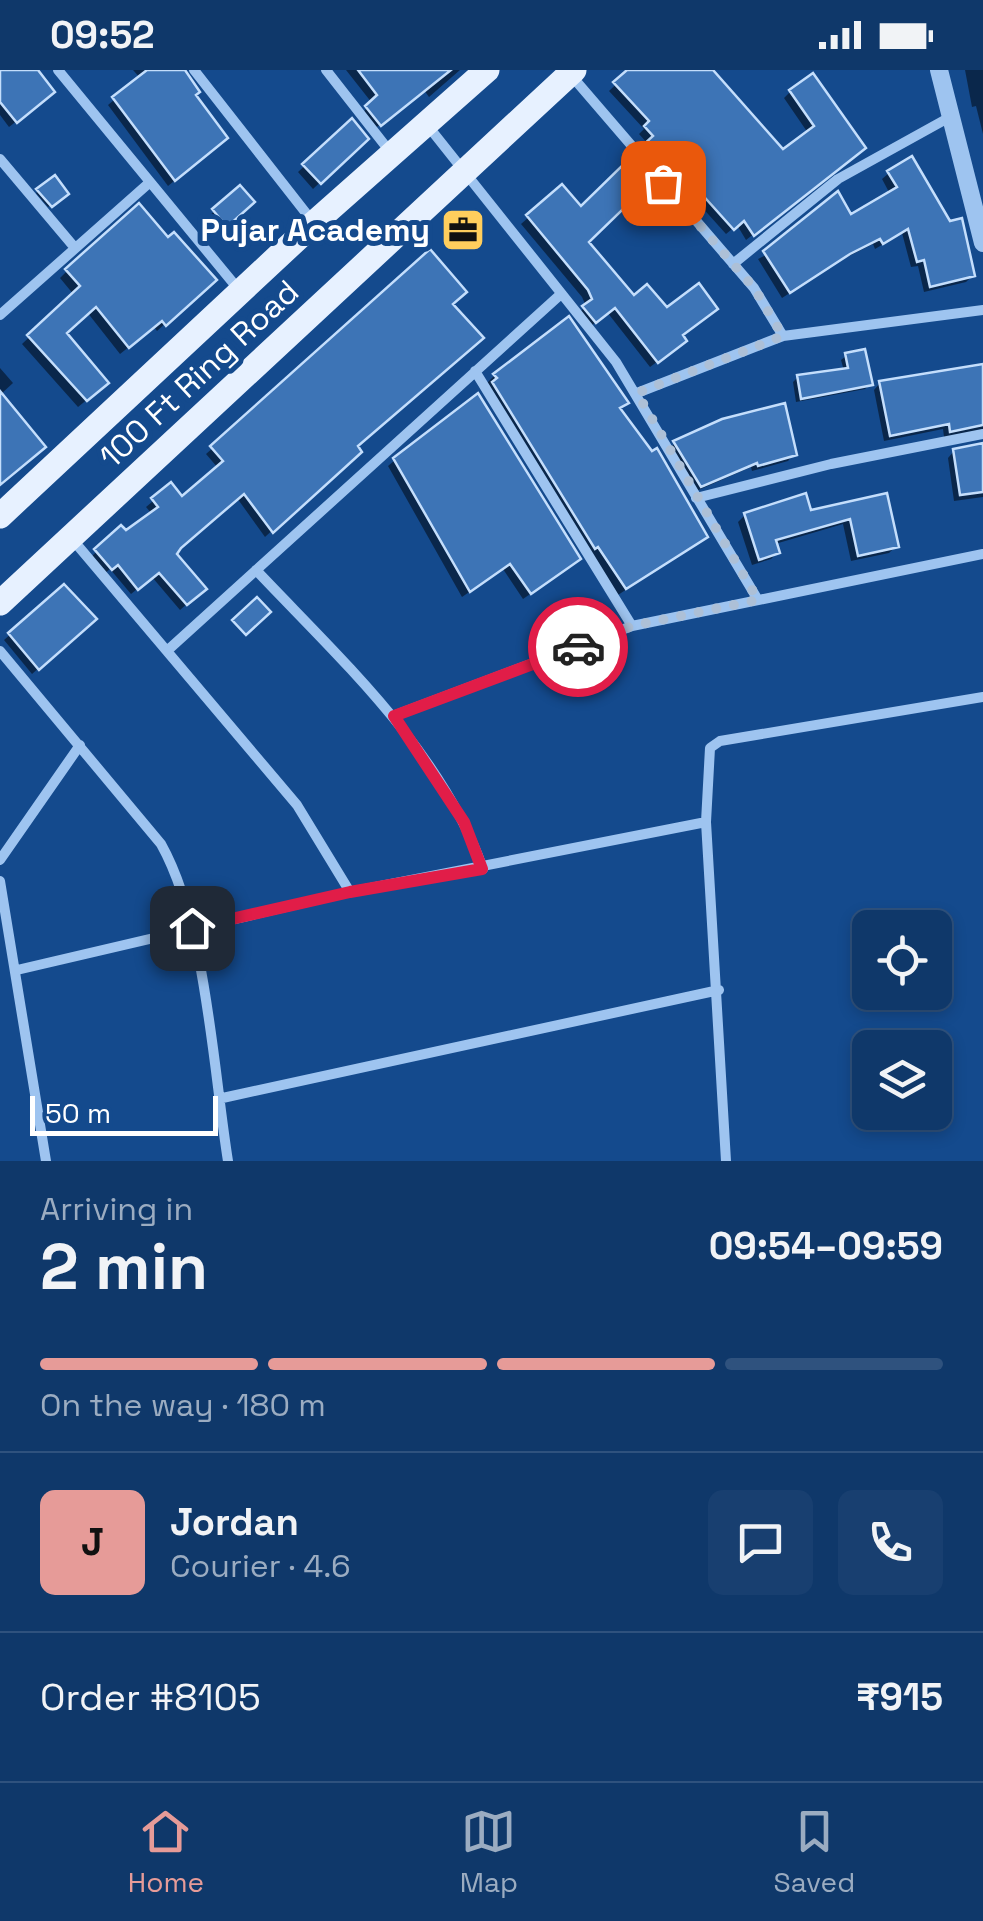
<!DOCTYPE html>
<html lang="en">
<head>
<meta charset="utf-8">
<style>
	:root { --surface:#0f386a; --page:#183f70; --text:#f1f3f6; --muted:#9bacc1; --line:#2f527e; --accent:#e69b98 }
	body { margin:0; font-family:"Space Grotesk",sans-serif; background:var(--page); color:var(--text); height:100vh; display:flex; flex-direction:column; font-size:38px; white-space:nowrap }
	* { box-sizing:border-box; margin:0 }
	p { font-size:32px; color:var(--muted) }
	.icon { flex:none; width:55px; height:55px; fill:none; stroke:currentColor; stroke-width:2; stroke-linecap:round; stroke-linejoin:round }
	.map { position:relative; height:1091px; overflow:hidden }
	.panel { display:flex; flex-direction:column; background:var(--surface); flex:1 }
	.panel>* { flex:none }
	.fabs { position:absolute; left:852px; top:840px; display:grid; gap:20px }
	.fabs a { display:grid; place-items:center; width:100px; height:100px; border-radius:15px; background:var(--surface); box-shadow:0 5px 15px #0003,0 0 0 2px var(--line); font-size:50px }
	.scale { position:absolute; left:30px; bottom:25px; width:188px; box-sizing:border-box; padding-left:10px; border:5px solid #fff; border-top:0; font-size:28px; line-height:35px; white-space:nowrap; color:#fff; -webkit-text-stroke:8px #144a8d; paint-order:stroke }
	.pin { position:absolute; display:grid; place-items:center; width:85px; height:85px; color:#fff; margin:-42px; border-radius:20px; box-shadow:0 5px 15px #0006 }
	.courier { position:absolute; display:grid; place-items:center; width:100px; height:100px; margin:-50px; border:8px solid #e11d48; border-radius:50%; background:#fff; color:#222; box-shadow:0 2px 12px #0007 }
	.overview em { font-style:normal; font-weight:600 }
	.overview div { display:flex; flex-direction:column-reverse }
	.overview { display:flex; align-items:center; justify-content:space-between; height:170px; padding:0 40px }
	h1 { font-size:65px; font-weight:600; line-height:75px }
	.bar { display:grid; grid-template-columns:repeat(4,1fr); gap:15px 10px; align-content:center; height:120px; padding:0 40px }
	.bar i { height:12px; border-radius:8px; background:var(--line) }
	.bar .selected { background:var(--accent) }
	.bar p { grid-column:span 4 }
	.line { display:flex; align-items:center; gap:25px; padding:0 40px; border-top:2px solid var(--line) }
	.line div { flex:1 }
	.round { display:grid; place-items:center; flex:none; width:105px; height:105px; border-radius:15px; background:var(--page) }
	.status { display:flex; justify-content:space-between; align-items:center; height:70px; padding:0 50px; background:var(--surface); direction:ltr }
	.status svg { height:28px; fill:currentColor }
	.tabs { display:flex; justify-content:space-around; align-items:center; height:140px; border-top:2px solid var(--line); background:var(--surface); font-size:28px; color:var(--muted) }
	.tabs a { display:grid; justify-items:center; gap:5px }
	.tabs .selected { color:var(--accent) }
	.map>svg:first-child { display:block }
</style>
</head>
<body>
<div class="status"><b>09:52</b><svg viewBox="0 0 49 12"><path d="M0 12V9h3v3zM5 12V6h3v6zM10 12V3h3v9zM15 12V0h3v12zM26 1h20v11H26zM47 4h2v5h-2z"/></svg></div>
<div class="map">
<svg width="983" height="1091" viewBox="0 0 983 1091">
	<rect width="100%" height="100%" fill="#144a8d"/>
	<path fill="#0007" d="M 0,0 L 34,0 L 46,28 L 9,57 L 0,45 Z
		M 133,0 L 184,0 L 219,74 L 168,116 L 108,35 L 140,8 Z
		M 346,0 L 460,0 L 429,27 L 424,20 L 373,60 L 361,44 L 372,33 Z
		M 631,0 L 709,0 L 783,83 L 808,63 L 784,28 L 790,22 L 856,85 L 746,170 L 737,155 L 726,164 L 664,95 L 656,104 L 638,84 L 648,74 L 639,64 L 644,59 L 609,21 Z
		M 965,0 L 983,0 L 983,64 L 976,36 L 972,37 Z
		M 352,52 L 366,69 L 313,119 L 298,102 Z
		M 889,103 L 973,205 L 966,212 L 924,222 L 918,196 L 911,197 L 902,163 L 875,179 L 873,174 L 841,190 L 782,228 L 758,189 L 890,124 L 882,109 Z
		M 54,108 L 66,124 L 48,137 L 36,123 Z
		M 240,118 L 245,139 L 219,162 L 207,148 Z
		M 562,118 L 585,172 L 677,277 L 650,297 L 607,242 L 589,258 L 578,244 L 586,236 L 582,227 L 521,154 Z
		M 168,171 L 213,210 L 157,261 L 154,257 L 120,284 L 87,242 L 64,263 L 99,320 L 78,337 L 22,274 L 74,225 L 60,208 L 67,201 Z
		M 430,183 L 450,234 L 355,377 L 359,381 L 265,467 L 237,428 L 174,484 L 197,525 L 180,540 L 152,507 L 131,524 L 110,499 L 104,504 L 90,488 L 121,458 L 126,463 L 152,444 L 146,437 L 171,416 L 182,430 L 218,398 L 206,384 Z
		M 846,286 L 870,314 L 865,319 L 796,332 L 793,312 L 798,307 L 844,301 L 841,290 Z
		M 983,297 L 983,365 L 944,367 L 943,359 L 884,371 L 874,320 L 880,313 Z
		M 0,298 L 13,313 L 0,325 L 0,413 Z
		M 495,305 L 626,333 L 618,340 L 705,467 L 618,525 L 487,313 Z
		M 675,373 L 794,384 L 788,391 L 752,401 L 751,397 L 694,422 L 668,380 Z
		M 983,375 L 983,427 L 954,431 L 948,388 L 954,381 Z
		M 395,390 L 571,496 L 523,529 L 503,499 L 462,527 L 388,396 Z
		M 885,426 L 896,476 L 889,483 L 851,491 L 843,454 L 775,474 L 777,483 L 771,489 L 752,495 L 738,452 L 745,445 L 809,443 Z
		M 64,517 L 94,549 L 32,604 L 4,570 Z"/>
	<path fill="#3d74b6" stroke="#c4defc" stroke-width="2.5" d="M 0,0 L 38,0 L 55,22 L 17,53 L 0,32 Z
		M 147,0 L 185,0 L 200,22 L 196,25 L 228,68 L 175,111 L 112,27 Z
		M 358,0 L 451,0 L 381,56 L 365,36 L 377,25 Z
		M 627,0 L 713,0 L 783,79 L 814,56 L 789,20 L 813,3 L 866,78 L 754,166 L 744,151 L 734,160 L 672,91 L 664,99 L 643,75 L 653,66 L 644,56 L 649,51 L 613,12 Z
		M 352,48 L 369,69 L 321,114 L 302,94 Z
		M 912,86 L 950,151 L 962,148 L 975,206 L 930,217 L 924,190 L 917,192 L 908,159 L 883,174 L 880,169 L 850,184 L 790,223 L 763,181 L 838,121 L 851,144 L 897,117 L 887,101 Z
		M 630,88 L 651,112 L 589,172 L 634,225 L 647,214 L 667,237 L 699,213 L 718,239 L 683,265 L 687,271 L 658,293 L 615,238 L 596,253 L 582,236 L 592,229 L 588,220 L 526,145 L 562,114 L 581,136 Z
		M 55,105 L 69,124 L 52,137 L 36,119 Z
		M 240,115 L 255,132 L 227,157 L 212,139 Z
		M 139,133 L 168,167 L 174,162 L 217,210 L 166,256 L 162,251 L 129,278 L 96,237 L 67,263 L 109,313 L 87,331 L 27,265 L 80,216 L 65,199 Z
		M 430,179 L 467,222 L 453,234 L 484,268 L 358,376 L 362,382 L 273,463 L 244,424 L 181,478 L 177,484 L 207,519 L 187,535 L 159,503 L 138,520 L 118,495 L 112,500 L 94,479 L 121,455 L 126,460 L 158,437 L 151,428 L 171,412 L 182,426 L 223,391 L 210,376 Z
		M 569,246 L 629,333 L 620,338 L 652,381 L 657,378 L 708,467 L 626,519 L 598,477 L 595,479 L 492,312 L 497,308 L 493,304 Z
		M 865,279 L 873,315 L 801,329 L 797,305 L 848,298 L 845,283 Z
		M 983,294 L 983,355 L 950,362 L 949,354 L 890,366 L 879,311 Z
		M 0,321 L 46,377 L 0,415 Z
		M 478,323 L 581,489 L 531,524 L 510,494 L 470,522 L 393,388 Z
		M 785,333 L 797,385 L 758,396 L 757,393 L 701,417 L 673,371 L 722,349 Z
		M 983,373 L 983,422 L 960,425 L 953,379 Z
		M 806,423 L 811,440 L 887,423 L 899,477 L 858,486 L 850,449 L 776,470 L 780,483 L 759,490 L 744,443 Z
		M 64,514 L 97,549 L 39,600 L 8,563 Z
		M 257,527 L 271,542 L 246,565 L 232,550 Z"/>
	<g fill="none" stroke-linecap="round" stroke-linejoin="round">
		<path stroke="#9ec4f0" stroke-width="10" d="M 58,0 L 239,220
			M 194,0 L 313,152
			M 326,0 L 391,83
			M 570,4 L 754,218 L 783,266
			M 428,56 L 616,292 L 758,530
			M 0,89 L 75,178
			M 733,194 L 838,109 L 950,47
			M 0,245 L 149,113
			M 475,301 L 632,556
			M 637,323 L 783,266 L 983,240
			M 696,428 L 831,394 L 983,364
			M 73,470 L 297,735 L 350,822
			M 256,500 C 341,590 441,680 483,799
			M 168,580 L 561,224
			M 0,581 L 161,774 C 206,854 213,997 228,1091
			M 393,646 L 632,556 L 983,484
			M 0,790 L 80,675
			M 0,811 L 46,1091
			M 17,900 L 350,822 L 706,752
			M 218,1029 L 719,920
			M 726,1091 L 706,752 L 710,678 L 720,671 L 983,627"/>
		<path stroke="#9ec4f0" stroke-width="18" d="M 939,0 L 983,173"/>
		<path stroke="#e7f1ff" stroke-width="25" d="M 0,446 L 314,153 L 487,0
			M 0,533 L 574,0"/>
	</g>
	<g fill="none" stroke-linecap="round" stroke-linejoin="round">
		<path stroke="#adc0d7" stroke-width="10" stroke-dasharray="0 18" d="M 578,577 L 632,556 L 758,530 L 637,323 L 783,266 L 754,218 L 663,113"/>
		<path stroke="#e11d48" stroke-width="12" d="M 192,858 L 350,822 L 482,799 L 464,752 L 394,646 L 578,577"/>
	</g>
	<defs>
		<symbol id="office-square" viewBox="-11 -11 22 22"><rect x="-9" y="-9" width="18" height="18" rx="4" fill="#ffce5d" stroke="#144a8d"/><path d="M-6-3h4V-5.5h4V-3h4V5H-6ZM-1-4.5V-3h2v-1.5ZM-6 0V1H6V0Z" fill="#111"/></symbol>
	</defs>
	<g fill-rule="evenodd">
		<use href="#office-square" x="438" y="135" width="50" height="50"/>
	</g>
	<g text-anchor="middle" stroke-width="10" stroke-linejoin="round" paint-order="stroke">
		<g font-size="32" font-weight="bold" fill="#fff" stroke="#144a8d" text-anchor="end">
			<text x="430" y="171">Pujar Academy</text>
		</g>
		<g font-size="32" fill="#fff" stroke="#144a8d">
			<text transform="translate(199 304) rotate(-43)" y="11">100 Ft Ring Road</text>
		</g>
	</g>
</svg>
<div class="fabs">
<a><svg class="icon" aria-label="locate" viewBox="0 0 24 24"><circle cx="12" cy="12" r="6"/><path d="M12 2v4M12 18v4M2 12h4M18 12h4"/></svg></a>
<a><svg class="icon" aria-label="layers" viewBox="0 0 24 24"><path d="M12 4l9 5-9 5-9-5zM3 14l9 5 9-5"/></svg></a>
</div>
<div class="scale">50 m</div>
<div class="pin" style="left:663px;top:113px;background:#ea580c"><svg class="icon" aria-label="bag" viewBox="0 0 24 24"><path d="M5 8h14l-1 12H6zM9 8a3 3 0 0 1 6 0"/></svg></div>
<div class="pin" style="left:192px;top:858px;background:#1f2937"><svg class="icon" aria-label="home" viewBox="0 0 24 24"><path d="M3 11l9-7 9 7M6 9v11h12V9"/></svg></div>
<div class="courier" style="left:578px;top:577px"><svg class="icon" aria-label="car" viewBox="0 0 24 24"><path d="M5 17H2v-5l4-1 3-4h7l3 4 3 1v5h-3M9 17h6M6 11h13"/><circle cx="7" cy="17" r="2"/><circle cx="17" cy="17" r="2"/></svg></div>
</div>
<section class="panel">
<div class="overview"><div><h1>2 min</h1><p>Arriving in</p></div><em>09:54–09:59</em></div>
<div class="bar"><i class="selected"></i><i class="selected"></i><i class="selected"></i><i></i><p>On the way · 180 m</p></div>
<div class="line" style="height:180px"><b class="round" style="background:var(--accent);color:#111">J</b><div><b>Jordan</b><p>Courier · 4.6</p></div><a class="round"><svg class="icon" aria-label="chat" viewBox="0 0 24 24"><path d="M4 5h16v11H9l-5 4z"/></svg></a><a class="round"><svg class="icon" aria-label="phone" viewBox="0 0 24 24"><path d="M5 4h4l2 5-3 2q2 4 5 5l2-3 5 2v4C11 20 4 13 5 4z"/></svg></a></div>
<div class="line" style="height:130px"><div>Order #8105</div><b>₹915</b></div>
</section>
<nav class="tabs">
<a class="selected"><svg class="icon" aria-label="home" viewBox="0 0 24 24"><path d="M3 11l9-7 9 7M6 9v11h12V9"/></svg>Home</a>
<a><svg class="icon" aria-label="map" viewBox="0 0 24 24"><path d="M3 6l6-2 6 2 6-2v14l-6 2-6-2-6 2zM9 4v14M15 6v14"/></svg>Map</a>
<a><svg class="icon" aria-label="saved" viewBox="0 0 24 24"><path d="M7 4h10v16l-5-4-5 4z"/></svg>Saved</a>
</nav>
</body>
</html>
